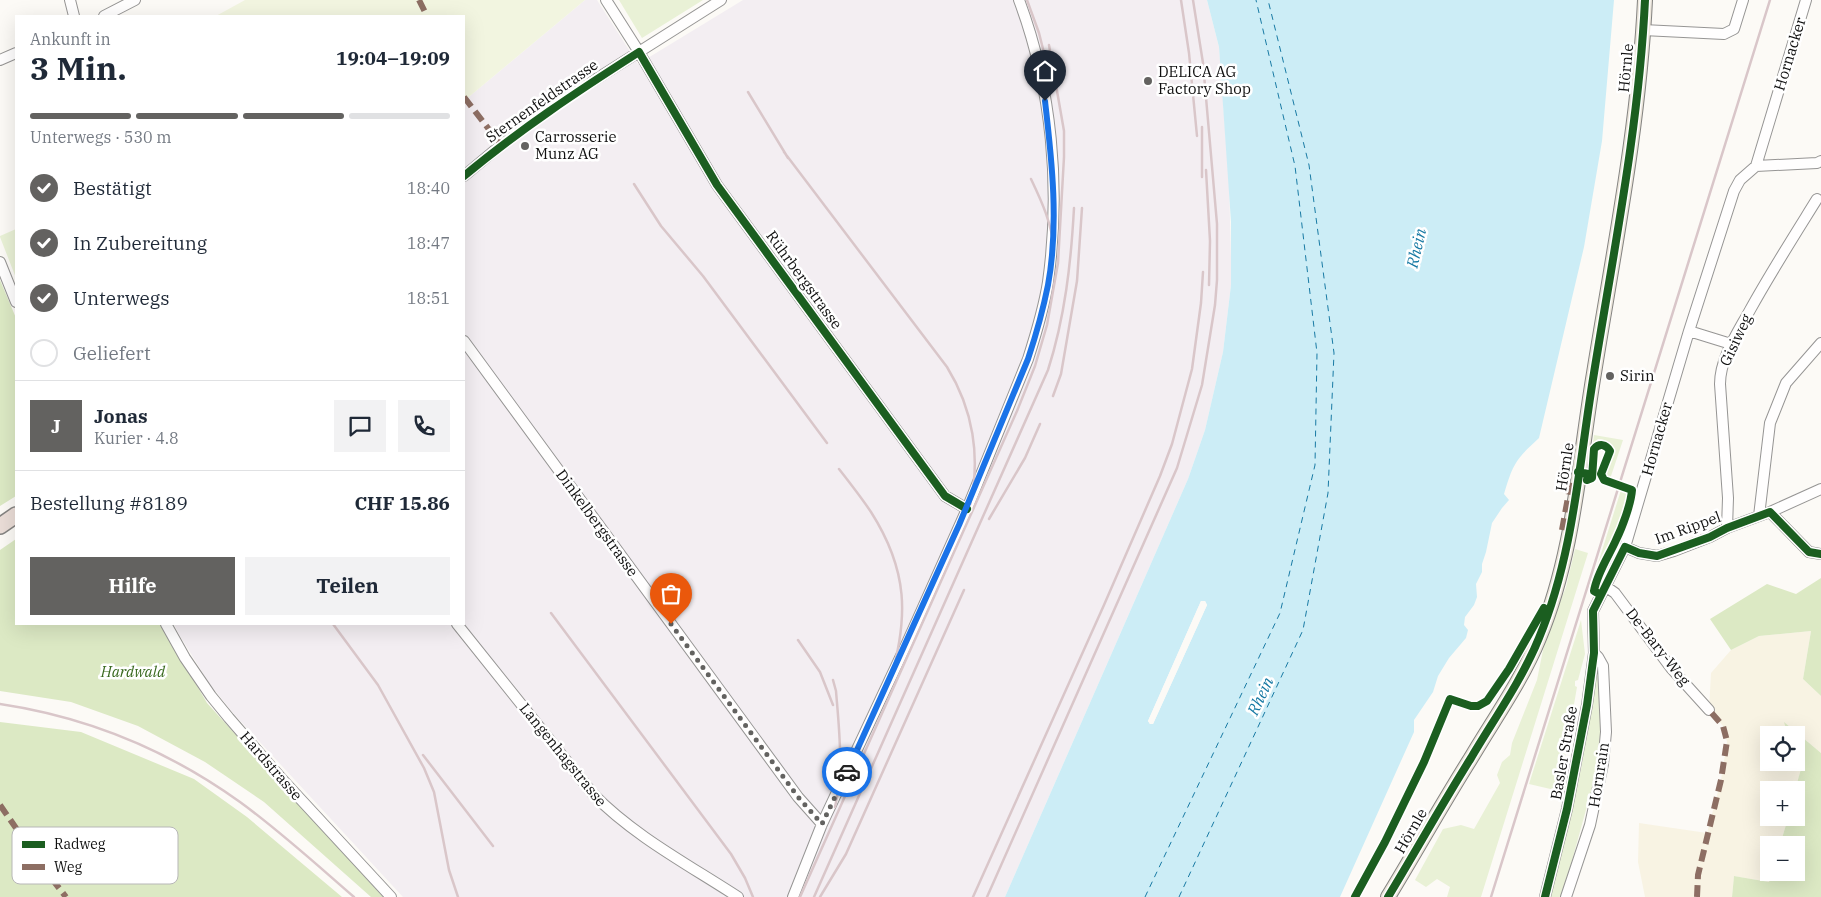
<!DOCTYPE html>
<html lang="de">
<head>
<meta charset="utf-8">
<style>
	:root { --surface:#fff; --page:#f2f2f3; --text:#1f2937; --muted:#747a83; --line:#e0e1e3; --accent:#636260 }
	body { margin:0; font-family:"IBM Plex Serif",serif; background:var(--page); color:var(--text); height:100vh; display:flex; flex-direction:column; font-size:19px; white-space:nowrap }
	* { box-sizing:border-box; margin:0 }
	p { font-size:16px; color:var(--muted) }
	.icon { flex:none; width:28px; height:28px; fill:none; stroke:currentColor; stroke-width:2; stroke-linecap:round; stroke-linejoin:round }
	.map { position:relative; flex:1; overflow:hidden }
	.details { position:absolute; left:15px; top:15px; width:450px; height:610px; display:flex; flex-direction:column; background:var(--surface); border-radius:0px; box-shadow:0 5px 20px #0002 }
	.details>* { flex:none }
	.tools { position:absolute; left:1760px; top:726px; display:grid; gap:10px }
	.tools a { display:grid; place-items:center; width:45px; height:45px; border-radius:0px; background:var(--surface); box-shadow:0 5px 20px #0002; font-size:25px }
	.pin { position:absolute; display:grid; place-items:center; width:42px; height:42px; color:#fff; margin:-51px -21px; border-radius:50% 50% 50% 0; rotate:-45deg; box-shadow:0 0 5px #0007 }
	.pin .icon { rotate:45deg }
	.courier { position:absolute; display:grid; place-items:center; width:50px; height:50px; margin:-25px; border:4px solid #1a73e8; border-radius:50%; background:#fff; color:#222; box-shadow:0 1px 6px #0007 }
	.summary em { font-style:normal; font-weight:800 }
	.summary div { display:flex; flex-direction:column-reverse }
	.summary { display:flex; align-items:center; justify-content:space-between; height:85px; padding:0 15px }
	h1 { font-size:32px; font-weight:800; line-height:38px }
	.bar { display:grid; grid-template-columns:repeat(4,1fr); gap:8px 5px; align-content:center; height:60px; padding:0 15px }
	.bar i { height:6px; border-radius:4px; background:var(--line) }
	.bar .on { background:var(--accent) }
	.bar p { grid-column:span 4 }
	.line { display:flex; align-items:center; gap:12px; padding:0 15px; border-top:1px solid var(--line) }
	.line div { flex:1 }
	.round { display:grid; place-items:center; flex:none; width:52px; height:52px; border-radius:0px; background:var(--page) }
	ol { padding:0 15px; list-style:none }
	li { display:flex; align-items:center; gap:15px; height:55px }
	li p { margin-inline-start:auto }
	li .icon { padding:5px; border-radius:50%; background:var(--accent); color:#fff; stroke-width:4 }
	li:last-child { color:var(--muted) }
	li i { width:28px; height:28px; border:2px solid var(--line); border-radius:50% }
	.button { display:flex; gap:10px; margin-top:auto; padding:10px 15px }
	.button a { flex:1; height:58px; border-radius:0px; background:var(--accent); color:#fff; font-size:20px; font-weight:800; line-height:58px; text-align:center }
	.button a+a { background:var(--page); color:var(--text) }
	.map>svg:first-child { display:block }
</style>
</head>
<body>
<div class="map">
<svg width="1821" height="897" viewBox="0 0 1821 897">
	<rect width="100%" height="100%" fill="#fcfaf6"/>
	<path fill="#f3eef2" d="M 585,0 L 597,0 L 638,64 L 743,0 L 1207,0 L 1219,47 L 1229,182 L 1231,258 L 1231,285 L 1223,352 L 1205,430 L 1188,479 L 1005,897 L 403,897 L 233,713 L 209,683 L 180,636 L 174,624 L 464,624 L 464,101 Z"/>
	<path fill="#f8f3e3" d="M 1811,631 L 1803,679 L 1821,696 L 1821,753 L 1785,723 L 1788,735 L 1769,735 L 1769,762 L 1796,762 L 1796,751 L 1803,762 L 1795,790 L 1769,790 L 1769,818 L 1788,818 L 1780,845 L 1769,845 L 1769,872 L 1772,873 L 1769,882 L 1734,876 L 1732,897 L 1645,897 L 1638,862 L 1639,823 L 1707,833 L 1721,780 L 1727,742 L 1723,726 L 1709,710 L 1711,673 L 1731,650 L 1759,636 Z"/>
	<path fill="#e9f1d6" d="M 619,0 L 703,0 L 642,38 Z
		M 16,229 L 16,278 L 0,237 L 0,236 Z
		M 1594,435 L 1623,440 L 1610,479 L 1605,475 C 1611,460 1623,441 1598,439 L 1593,443 Z
		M 1621,490 L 1625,491 L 1627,494 L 1614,538 L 1600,564 L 1591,591 L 1590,589 Z
		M 1575,549 L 1588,553 L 1481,897 L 1447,897 L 1450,887 L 1437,879 L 1426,887 L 1415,880 L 1443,829 L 1461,825 L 1474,829 L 1500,783 L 1497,775 L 1502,762 L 1510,755 L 1512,743 L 1537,680 L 1545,640 L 1566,587 Z
		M 1581,620 L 1585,654 L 1578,680 L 1575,681 L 1575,686 L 1577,687 L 1559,791 L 1529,784 Z
		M 1597,672 L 1599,672 L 1602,724 L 1592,788 L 1562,897 L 1550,897 L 1581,769 Z"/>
	<path fill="#dce9c4" d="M 0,280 L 16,318 L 16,496 L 0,506 Z
		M 16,539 L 16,624 L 161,624 L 207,703 L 383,897 L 371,897 L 264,802 L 205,762 L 138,726 L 71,702 L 0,691 L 0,550 Z
		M 1821,578 L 1821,696 L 1803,679 L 1811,631 L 1759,636 L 1731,650 L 1710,619 L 1767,584 L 1796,594 Z
		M 0,722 L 81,732 L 194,779 L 247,817 L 342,897 L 0,897 Z
		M 1784,722 L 1821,753 L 1821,897 L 1732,897 L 1734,876 L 1769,882 L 1772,873 L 1796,872 L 1796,845 L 1780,845 L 1788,818 L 1796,818 L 1795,790 L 1803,762 L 1796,751 L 1796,735 L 1788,735 Z"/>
	<path fill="#f2f5e0" d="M 245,0 L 585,0 L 464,101 L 464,16 L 216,16 Z"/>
	<path fill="#ccedf6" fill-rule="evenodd" d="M 1207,0 L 1614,0 L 1602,141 L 1584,247 L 1539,438 C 1515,460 1513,464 1504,494 L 1509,500 L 1502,508 L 1492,523 L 1486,552 L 1482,564 L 1482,572 L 1476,584 L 1477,597 L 1474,605 L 1465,617 L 1464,625 L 1468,630 L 1466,638 L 1449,658 L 1438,676 L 1433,692 L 1414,720 L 1414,732 L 1340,897 L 1005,897 L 1188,479 L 1205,430 L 1223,352 L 1231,285 L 1231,222 L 1219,47 ZM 1201,601 L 1205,601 L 1207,605 L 1153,724 L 1150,724 L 1148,721 Z"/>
	<path fill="#fcfaf6" d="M 1201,601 L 1205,601 L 1207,605 L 1153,724 L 1150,724 L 1148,721 Z"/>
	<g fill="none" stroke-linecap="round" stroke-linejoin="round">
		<path stroke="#187aa4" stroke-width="1" stroke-dasharray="6 5" stroke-linecap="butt" d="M 1145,897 L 1280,613 L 1315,465 L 1317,353 L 1295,166 L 1256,0
			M 1179,897 L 1303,630 L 1328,493 L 1334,353 L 1309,165 L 1268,0"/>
		<defs>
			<path id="minor" d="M 70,0 L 74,16
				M 606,0 L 639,52 L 717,185 L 945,496 L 967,509
				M 104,16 L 135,0
				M 1643,30 L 1724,34 L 1734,29 L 1743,0
				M 0,60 L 16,53
				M 1756,166 L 1806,0
				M 464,176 L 501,145 L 563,100 L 721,0
				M 0,262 L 16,302
				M 1689,331 L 1731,344
				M 464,341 L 798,797 L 822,824
				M 1770,512 L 1809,552 L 1821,554
				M 1759,516 L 1770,423 L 1786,383 L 1821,343
				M 1727,528 L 1728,498 L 1720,384 C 1720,358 1738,332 1750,310 C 1771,272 1794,236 1817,199
				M 1625,547 L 1639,553 L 1657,556 L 1674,551 L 1710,537 L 1727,528 L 1770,512 L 1821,489
				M 1605,586 L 1615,593 L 1671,668 L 1709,710
				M 166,624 L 185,658 L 211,696 L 229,718 L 281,778 L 391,897
				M 457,624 L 593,794 C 634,836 689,865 738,897
				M 793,897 L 822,824 L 907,643 L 967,509 L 1028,359 C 1036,334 1044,308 1048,282 C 1061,188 1052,88 1019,0
				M 1545,897 L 1567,809 L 1587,705 L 1594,653 L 1593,611 L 1625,547 L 1689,331 L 1734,191 L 1740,180 L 1756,166 L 1817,163 L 1821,161
				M 1566,897 L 1590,825 L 1603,764 L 1606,732 L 1603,666 L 1598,657 L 1594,653"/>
			<path id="major" d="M 1388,897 C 1416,851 1442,804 1471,758 C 1494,719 1522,680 1539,638 C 1574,554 1579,462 1594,373 C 1614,249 1639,125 1645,0"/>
			<path id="highway" d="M 0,526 L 16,515"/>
		</defs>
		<use href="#minor" stroke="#969594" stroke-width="12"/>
		<use href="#major" stroke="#848381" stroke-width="16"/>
		<use href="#highway" stroke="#848381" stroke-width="18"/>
		<use href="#minor" stroke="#fffefe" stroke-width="10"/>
		<use href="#major" stroke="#ece6db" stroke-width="14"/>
		<use href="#highway" stroke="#eaddd7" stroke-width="15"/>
		<path stroke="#d9c6c9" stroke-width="2.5" d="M 1027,0 L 1039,33 L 1045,57
			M 1181,0 L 1189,53 L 1197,136
			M 748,92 L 788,158
			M 784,152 L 947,367 C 973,409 981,457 970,505
			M 1206,170 L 1210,241 L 1209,285
			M 1202,177 L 1202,127
			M 1031,179 C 1042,202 1052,224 1054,250
			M 634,184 L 661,226 L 703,276 L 827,443
			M 1053,396 L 1061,374 L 1077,281 L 1082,208
			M 839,469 C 850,483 861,497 871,512 C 908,570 909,617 890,681
			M 989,519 L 1025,458 L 1040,424
			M 551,613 L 731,854 L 745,878 L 753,897
			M 333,624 L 378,685 L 424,768 L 434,792 L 449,870 L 458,897
			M 798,640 L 820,672 L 833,705
			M 833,680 L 836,691 C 839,728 844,770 835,807
			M 0,704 C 87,717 169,751 240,802 C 280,831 317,865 354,897
			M 423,755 L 493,846
			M 800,897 L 1017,411 L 1035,366 L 1047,325 L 1058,263 L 1064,157 L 1064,131 L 1049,45
			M 814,897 L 1048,370 C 1065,317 1071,263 1074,208
			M 820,897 L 846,854 L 964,590
			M 973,897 L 1104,605 L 1160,476 L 1172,444 L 1192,369 L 1201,303 L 1203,272
			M 987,897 L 1177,468 L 1202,385 L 1215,305 L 1217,280 L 1217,224 L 1203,63 L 1193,0
			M 1491,897 L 1770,0"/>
		<path stroke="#8d6e63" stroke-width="6" stroke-dasharray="12 6" stroke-linecap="butt" d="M 419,0 L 427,16
			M 464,97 L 501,145
			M 1562,530 L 1571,481
			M 0,805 L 45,870 L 66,897
			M 1697,897 L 1698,875 L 1721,780 L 1727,741 L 1723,726 L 1709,710"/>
		<defs>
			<path id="cycleway" d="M 464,176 C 519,130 578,91 639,52 L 717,185 L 945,496 L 967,509
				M 1578,472 L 1588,474 L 1587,480 L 1592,478 L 1594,449 C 1599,443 1606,444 1610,451 L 1601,474 L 1604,480 L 1632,490 C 1631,504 1622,528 1616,540 C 1609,556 1597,573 1594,591 L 1601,595
				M 1355,897 L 1385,842 L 1424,762 L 1450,699 L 1471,706 L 1478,706 L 1487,701 L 1509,669 L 1544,608
				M 1388,897 C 1416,851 1442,804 1471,758 C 1494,719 1522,680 1539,638 C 1574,554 1579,462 1594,373 C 1614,249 1639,125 1645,0
				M 1545,897 L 1567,809 L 1587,705 L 1594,653 L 1593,611 L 1625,547 L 1639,553 L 1657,556 L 1710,537 L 1727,528 L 1770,512 L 1809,552 L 1821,554"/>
		</defs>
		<use href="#cycleway" stroke="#fff" stroke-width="11"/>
		<use href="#cycleway" stroke="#1b5e20" stroke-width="8"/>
	</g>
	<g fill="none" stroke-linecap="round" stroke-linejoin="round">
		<path stroke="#636260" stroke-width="5" stroke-dasharray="0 9" d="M 671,624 L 798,797 L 822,824 L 847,772"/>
		<path stroke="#1a73e8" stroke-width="6" d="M 847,772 L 959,525 L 1028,359 C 1036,335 1043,310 1048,285 C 1059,225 1052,161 1045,101"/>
	</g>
	<g fill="#636260" stroke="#fff" stroke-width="2">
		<circle cx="1148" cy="81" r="5"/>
		<circle cx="525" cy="146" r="5"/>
		<circle cx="1610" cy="376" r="5"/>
	</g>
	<g text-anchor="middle" stroke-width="5" stroke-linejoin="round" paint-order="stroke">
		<g font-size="15" fill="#101010" stroke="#fff">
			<text transform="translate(1790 54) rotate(-73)" y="5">Hornacker</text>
			<text transform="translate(1626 68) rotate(-85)" y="5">Hörnle</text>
			<text transform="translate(542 101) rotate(-35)" y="5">Sternenfeldstrasse</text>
			<text transform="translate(804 280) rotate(54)" y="5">Rührbergstrasse</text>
			<text transform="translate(1736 340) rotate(-65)" y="5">Gisiweg</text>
			<text transform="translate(1657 439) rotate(-74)" y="5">Hornacker</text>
			<text transform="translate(1565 467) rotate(-81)" y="5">Hörnle</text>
			<text transform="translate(597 523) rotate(54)" y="5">Dinkelbergstrasse</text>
			<text transform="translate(1688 528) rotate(-20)" y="5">Im Rippel</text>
			<text transform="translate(1658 647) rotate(52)" y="5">De-Bary-Weg</text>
			<text transform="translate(1564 753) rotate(-80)" y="5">Basler Straße</text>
			<text transform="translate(563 755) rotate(51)" y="5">Langenhagstrasse</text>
			<text transform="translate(271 766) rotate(49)" y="5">Hardstrasse</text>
			<text transform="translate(1599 775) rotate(-81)" y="5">Hornrain</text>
			<text transform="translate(1411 831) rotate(-60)" y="5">Hörnle</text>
		</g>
		<g font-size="15" fill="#101010" stroke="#fff" text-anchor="start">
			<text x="1158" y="77">DELICA AG<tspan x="1158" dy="17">Factory Shop</tspan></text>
			<text x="535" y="142">Carrosserie<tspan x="535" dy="17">Munz AG</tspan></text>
			<text x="1620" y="381">Sirin</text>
		</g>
		<g font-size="15" font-style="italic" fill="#39691f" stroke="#fff">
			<text x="133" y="677">Hardwald</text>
		</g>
		<g font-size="16" font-style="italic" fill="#187aa4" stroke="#fff">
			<text transform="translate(1416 248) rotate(-77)" y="6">Rhein</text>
			<text transform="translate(1260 696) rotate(-65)" y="6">Rhein</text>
		</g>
	</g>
	<rect x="12" y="827" width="166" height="57" rx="8" fill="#fff" stroke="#b7b7b7" stroke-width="1"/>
	<rect x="22" y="841" width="23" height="7" fill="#1b5e20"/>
	<rect x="22" y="864" width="23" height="6" fill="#8d6e63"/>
	<g font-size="14" fill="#101010">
		<text x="54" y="849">Radweg</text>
		<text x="54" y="872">Weg</text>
	</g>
</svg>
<div class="tools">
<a><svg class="icon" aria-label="locate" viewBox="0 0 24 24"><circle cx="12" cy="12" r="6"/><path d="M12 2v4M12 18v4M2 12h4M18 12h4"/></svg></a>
<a>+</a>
<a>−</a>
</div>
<div class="pin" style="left:671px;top:624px;background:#ea580c"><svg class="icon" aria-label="bag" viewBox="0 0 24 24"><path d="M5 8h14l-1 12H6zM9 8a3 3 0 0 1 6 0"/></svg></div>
<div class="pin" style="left:1045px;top:101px;background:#1f2937"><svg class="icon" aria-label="home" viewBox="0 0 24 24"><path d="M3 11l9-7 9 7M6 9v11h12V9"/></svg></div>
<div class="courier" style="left:847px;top:772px"><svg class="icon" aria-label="car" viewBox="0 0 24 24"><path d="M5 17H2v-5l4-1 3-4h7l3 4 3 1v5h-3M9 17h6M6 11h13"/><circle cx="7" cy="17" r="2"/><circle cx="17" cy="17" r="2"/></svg></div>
<section class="details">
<div class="summary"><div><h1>3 Min.</h1><p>Ankunft in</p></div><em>19:04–19:09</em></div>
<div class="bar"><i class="on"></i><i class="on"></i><i class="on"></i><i></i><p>Unterwegs · 530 m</p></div>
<ol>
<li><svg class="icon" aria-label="check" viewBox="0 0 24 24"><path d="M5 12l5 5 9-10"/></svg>Bestätigt<p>18:40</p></li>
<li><svg class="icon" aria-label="check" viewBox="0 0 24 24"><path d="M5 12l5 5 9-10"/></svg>In Zubereitung<p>18:47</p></li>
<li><svg class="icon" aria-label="check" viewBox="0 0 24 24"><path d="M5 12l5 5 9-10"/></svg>Unterwegs<p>18:51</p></li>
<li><i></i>Geliefert</li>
</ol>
<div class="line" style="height:90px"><b class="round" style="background:var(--accent);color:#fff">J</b><div><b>Jonas</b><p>Kurier · 4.8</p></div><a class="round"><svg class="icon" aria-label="chat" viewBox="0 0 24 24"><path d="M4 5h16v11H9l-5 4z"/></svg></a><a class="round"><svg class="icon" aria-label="phone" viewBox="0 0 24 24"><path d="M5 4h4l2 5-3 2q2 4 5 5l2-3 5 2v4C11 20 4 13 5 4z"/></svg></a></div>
<div class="line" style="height:65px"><div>Bestellung #8189</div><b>CHF 15.86</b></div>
<div class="button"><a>Hilfe</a><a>Teilen</a></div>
</section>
</div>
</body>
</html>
